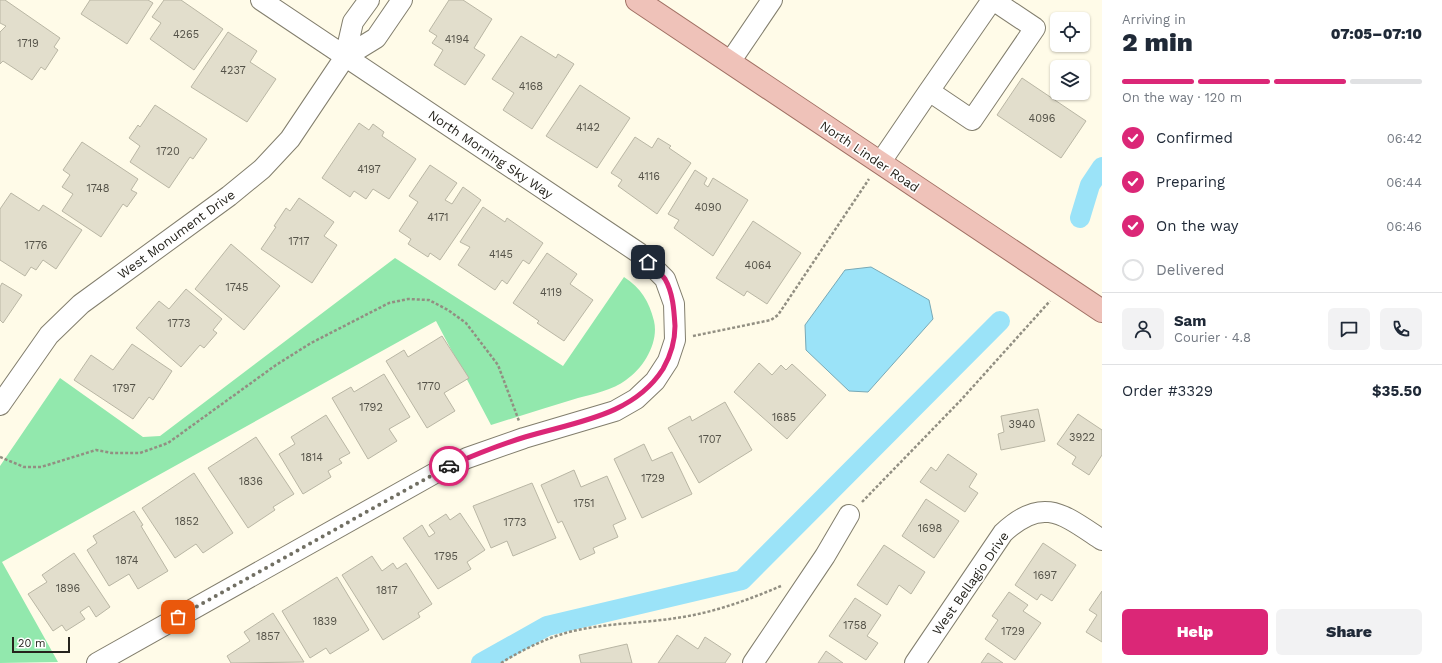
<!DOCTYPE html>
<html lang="en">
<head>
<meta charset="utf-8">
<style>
	:root { --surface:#fff; --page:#f2f2f3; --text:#1f2937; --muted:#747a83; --line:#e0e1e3; --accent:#db2777 }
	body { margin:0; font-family:"Work Sans",sans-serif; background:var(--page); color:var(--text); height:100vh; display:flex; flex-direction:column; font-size:15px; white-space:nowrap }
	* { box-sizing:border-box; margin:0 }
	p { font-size:13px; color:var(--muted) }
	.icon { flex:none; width:22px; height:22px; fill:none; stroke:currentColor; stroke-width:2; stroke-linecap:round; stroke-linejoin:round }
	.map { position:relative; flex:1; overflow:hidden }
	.panel { display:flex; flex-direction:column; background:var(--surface); width:340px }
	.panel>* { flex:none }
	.fabs { position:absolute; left:1050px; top:12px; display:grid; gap:8px }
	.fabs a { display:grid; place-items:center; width:40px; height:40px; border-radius:6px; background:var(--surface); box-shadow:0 1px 3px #0004; font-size:20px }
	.scale { position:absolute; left:12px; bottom:10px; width:58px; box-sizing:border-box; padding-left:4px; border:2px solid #25231c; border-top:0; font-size:11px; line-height:14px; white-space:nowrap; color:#25231c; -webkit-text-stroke:3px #fff; paint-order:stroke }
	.pin { position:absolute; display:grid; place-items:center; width:34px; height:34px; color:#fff; margin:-17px; border-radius:8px; box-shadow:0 2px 6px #0006 }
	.courier { position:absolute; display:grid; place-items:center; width:40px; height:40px; margin:-20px; border:3px solid #db2777; border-radius:50%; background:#fff; color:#222; box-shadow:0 1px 5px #0007 }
	.headline em { font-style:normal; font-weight:800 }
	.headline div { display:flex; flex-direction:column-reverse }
	.headline { display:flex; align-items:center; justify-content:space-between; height:68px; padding:0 20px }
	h1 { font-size:26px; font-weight:800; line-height:30px }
	.bar { display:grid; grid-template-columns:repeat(4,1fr); gap:6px 4px; align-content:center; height:48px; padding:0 20px }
	.bar i { height:5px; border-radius:3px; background:var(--line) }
	.bar .on { background:var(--accent) }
	.bar p { grid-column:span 4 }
	.line { display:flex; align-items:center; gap:10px; padding:0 20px; border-top:1px solid var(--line) }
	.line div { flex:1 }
	.round { display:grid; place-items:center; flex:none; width:42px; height:42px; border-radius:6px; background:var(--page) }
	ol { padding:0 20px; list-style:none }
	li { display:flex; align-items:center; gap:12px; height:44px }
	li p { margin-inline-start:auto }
	li .icon { padding:4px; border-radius:50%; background:var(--accent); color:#fff; stroke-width:4 }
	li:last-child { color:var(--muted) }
	li i { width:22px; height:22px; border:2px solid var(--line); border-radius:50% }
	.primary-button { display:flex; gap:8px; margin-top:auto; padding:8px 20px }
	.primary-button a { flex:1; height:46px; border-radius:6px; background:var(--accent); color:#fff; font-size:16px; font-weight:800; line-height:46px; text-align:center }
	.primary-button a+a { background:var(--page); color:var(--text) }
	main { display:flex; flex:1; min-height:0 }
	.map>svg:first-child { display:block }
</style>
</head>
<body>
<main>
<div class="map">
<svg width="1102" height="663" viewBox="0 0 1102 663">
	<rect width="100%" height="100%" fill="#fffbe8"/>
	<path fill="#92e8ad" d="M 395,258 L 563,366 L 624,277 C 641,288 649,301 654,321 C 659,342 644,368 626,380 C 613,390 593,394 578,398 C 549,407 520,416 491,425 L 436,321 L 2,562 L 58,662 L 0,663 L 0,466 L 60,378 L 143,437 L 160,436 Z"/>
	<path fill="#9be3f8" stroke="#78a9b6" d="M 871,267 L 929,300 L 933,319 L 868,392 L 849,391 L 806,350 L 805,325 L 845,270 Z"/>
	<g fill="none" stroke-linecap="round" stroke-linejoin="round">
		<path stroke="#9be3f8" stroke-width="20" d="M 1080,218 L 1090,185 L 1102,167
			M 481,663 L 547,626 L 742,580 L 1000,321"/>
	</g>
	<path fill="#e2decc" stroke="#b9b6a4" d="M 0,0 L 5,0 L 60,38 L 54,47 L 58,50 L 45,70 L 41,67 L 32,80 L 3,61 L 0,64 L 0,32 L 6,26 L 0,23 Z
		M 90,0 L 148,0 L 153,3 L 127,44 L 81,14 Z
		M 164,0 L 181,0 L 223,29 L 194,70 L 150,39 L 161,23 L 152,17 Z
		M 449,0 L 463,0 L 492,19 L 474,48 L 485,55 L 465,85 L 434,65 L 443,50 L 432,43 L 437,36 L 429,31 Z
		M 228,32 L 257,51 L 250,62 L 276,79 L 247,122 L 191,87 Z
		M 521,36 L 556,58 L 558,54 L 574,64 L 532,129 L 503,110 L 514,93 L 492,79 Z
		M 1022,78 L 1086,121 L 1061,158 L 997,115 Z
		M 580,85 L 630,118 L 597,168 L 546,136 Z
		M 155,105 L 207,139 L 193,159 L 190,157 L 169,188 L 130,162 L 140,146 L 129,138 L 138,125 L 140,127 Z
		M 359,123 L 369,130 L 373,124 L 384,132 L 382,136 L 416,159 L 389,199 L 373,189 L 366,199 L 354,191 L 350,197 L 322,178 Z
		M 635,137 L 652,148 L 658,138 L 671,146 L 669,148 L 691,163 L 657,214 L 618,186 L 622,180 L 611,173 Z
		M 82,142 L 138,179 L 131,190 L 137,193 L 127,207 L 123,204 L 101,237 L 62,211 L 73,194 L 62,187 L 70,175 L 63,170 Z
		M 430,165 L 457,183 L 445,200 L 452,204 L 463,187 L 481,200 L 440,260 L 430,253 L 428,257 L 408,244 L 411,239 L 399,231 L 418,202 L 409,196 Z
		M 695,170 L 707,178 L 704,184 L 708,187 L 713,178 L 748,200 L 713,256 L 674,228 L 679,220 L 668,214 Z
		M 11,193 L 39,211 L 43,205 L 82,230 L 56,269 L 43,260 L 36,270 L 31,267 L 25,276 L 0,260 L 0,209 Z
		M 299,198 L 334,222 L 324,236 L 337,245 L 312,283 L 261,249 L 276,227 L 274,226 L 286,208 L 290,211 Z
		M 483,207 L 505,222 L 507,218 L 543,243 L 529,264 L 523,260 L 507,284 L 502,280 L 495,290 L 458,265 L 470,247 L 460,242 Z
		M 753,221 L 801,253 L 767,304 L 747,291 L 744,296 L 716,278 Z
		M 231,244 L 280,286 L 244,330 L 195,289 Z
		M 547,253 L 577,274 L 570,284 L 593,300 L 564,341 L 537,323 L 539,321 L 513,303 Z
		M 2,283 L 22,295 L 3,323 L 0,320 L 0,287 Z
		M 186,289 L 222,319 L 213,330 L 217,333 L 204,348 L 200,345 L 181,367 L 136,328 L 159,301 L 169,309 Z
		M 442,336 L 469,378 L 444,393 L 455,411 L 427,428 L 386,361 L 404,350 L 408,357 Z
		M 132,344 L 172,371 L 153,400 L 149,397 L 133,419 L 74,380 L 91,355 L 113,370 Z
		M 759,363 L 772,375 L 781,365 L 786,370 L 792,364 L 826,395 L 787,439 L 734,392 Z
		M 384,374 L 410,417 L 389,429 L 397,441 L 368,459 L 332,398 L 351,387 L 354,392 Z
		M 725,402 L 752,450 L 699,483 L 668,428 L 690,416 L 692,421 Z
		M 1038,409 L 1045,441 L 1001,450 L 998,434 L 1004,432 L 1001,416 Z
		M 1078,414 L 1102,430 L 1102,455 L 1089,475 L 1072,464 L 1076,457 L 1057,444 Z
		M 326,415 L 350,453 L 339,459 L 342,463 L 328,471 L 331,477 L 303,494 L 279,454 L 295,444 L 291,437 Z
		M 256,437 L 294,494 L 273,507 L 275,510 L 248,528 L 208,468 Z
		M 644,444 L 652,461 L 672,452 L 692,494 L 642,518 L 614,459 Z
		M 948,454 L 977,474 L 969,487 L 978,493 L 965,512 L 920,482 L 931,467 L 936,471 Z
		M 574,470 L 581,487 L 607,476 L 626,519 L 613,525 L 618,537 L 593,548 L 595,553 L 580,560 L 562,521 L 558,523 L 541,485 Z
		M 194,473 L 233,533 L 203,553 L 196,544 L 175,558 L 142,508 Z
		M 532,483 L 556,538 L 513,556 L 507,541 L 491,548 L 473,506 Z
		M 926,499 L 959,521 L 934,558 L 902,536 Z
		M 134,511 L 143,525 L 141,526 L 168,571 L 138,589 L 129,574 L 109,586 L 87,550 L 97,543 L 93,536 Z
		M 460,513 L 485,550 L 467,562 L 471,569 L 438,589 L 403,538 L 422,525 L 429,537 L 435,533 L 429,525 L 446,514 L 450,520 Z
		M 1043,543 L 1076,565 L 1052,601 L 1041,594 L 1037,600 L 1015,585 Z
		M 884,545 L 925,572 L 911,594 L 899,585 L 887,605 L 857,585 Z
		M 74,553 L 110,607 L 96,617 L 89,606 L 80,612 L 85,619 L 66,631 L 62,625 L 53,631 L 28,594 L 47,582 L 42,575 Z
		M 372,556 L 382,571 L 393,563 L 397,569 L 406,563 L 432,604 L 418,613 L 420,617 L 383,640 L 342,575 Z
		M 337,577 L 369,630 L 330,654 L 326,648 L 310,658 L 282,611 Z
		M 1102,591 L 1102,642 L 1086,632 L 1097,615 L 1089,610 Z
		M 1009,592 L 1028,605 L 1023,611 L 1041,623 L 1015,660 L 985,639 L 998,620 L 992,616 Z
		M 855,598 L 881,615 L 867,636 L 878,643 L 866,660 L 829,636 Z
		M 273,613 L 304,662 L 231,663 L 227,656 L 250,641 L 244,632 Z
		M 677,635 L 698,649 L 705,637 L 731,654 L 725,663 L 658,663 Z
		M 627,644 L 632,663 L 581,663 L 579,655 Z
		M 826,651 L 843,663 L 818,663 Z
		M 988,653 L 1003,663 L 981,663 Z"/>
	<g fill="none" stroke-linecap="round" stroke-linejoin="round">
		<defs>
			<path id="minor" d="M 345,57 L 376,38 L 402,0
				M 730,62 L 772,0
				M 929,91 L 992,0
				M 880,163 L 929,91 L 972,120 L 1035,28 L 993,0
				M 0,405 L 49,335 L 81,304 L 229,196 L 262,169 L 290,139 L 345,57 L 353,22 L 369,0
				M 97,663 L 435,473 L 467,458 L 524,438 L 615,411 L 636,399 L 655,381 L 668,361 L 675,340 L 674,304 L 665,279 L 639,253 L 261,0
				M 753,663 L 825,556 L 849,515
				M 915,663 L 1003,533 C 1043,495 1064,515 1102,540"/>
			<path id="major" d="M 637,0 L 1102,311"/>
		</defs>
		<use href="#minor" stroke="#827e6d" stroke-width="22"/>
		<use href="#major" stroke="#a17064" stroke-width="24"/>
		<path stroke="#928f82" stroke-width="2.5" stroke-dasharray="3 2" stroke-linecap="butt" d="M 693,336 L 771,320 L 778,315 L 869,179
			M 0,457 L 24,467 L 41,467 L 96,450 L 112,453 L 140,453 L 168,443 L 276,365 L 311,343 L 389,303 L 408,299 L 429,300 L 448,310 L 466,323 L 498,365 L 519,421
			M 862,502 L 961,400 L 1050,301
			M 501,663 C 519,652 538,642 559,635 C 595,623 639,624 676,618 C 713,613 748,600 781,586"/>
		<use href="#minor" stroke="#fff" stroke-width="20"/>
		<use href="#major" stroke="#efc2b9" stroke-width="22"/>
	</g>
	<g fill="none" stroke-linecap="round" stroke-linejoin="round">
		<path stroke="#716f63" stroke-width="4" stroke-dasharray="0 7.2" d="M 178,617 L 449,466"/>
		<path stroke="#db2777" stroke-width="5" d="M 449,466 C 474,455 499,445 525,437 C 575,422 633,416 663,369 C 671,355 675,342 675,326 C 674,310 673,293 665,279 C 661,273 653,267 648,262"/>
	</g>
	<g text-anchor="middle" stroke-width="3.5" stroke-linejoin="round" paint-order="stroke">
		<g font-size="11" fill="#545248">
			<text x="186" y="38">4265</text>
			<text x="457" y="43">4194</text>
			<text x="28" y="47">1719</text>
			<text x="233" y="74">4237</text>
			<text x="531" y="90">4168</text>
			<text x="1042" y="122">4096</text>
			<text x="588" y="131">4142</text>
			<text x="168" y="155">1720</text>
			<text x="369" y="173">4197</text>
			<text x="649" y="180">4116</text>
			<text x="98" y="192">1748</text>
			<text x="708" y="211">4090</text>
			<text x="438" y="221">4171</text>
			<text x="299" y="245">1717</text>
			<text x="36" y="249">1776</text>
			<text x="501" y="258">4145</text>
			<text x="758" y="269">4064</text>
			<text x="237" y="291">1745</text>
			<text x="551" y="296">4119</text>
			<text x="179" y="327">1773</text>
			<text x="429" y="390">1770</text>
			<text x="124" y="392">1797</text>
			<text x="371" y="411">1792</text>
			<text x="784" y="421">1685</text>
			<text x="1022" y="428">3940</text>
			<text x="1082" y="441">3922</text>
			<text x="710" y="443">1707</text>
			<text x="312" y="461">1814</text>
			<text x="653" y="482">1729</text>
			<text x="251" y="485">1836</text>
			<text x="584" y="507">1751</text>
			<text x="187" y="525">1852</text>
			<text x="515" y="526">1773</text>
			<text x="930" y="532">1698</text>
			<text x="446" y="560">1795</text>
			<text x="127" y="564">1874</text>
			<text x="1045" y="579">1697</text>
			<text x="68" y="592">1896</text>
			<text x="387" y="594">1817</text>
			<text x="325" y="625">1839</text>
			<text x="855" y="629">1758</text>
			<text x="1013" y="635">1729</text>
			<text x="268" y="640">1857</text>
		</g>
		<g font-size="13" fill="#25231c" stroke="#fff">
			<text transform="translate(491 154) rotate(34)" y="5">North Morning Sky Way</text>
			<text transform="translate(870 156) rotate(34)" y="5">North Linder Road</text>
			<text transform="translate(176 234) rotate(-36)" y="5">West Monument Drive</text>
			<text transform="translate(970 583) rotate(-55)" y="5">West Bellagio Drive</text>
		</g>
	</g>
</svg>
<div class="fabs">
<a><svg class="icon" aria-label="locate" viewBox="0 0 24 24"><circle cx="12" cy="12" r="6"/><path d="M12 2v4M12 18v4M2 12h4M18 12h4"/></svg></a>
<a><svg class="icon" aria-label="layers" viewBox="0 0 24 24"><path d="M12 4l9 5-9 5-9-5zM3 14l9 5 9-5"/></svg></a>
</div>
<div class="scale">20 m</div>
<div class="pin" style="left:178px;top:617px;background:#ea580c"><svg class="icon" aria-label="bag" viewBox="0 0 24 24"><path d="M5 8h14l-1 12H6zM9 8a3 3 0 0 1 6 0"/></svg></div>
<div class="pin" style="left:648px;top:262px;background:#1f2937"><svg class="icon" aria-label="home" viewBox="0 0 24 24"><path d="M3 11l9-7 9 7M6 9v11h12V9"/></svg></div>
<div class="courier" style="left:449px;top:466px"><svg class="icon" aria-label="car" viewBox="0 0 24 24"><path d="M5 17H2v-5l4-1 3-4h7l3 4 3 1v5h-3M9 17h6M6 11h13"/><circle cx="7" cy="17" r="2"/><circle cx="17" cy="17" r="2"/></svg></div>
</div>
<section class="panel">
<div class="headline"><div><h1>2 min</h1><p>Arriving in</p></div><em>07:05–07:10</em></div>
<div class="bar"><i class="on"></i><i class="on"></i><i class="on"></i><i></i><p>On the way · 120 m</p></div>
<ol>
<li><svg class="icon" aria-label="check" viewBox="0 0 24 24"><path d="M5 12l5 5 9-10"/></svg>Confirmed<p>06:42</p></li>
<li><svg class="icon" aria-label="check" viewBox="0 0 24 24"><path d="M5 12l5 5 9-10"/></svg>Preparing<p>06:44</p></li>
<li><svg class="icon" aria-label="check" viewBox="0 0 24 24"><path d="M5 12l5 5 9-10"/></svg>On the way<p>06:46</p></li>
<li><i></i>Delivered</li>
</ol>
<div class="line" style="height:72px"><a class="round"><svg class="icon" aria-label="person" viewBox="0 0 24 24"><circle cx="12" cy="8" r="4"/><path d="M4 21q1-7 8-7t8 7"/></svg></a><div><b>Sam</b><p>Courier · 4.8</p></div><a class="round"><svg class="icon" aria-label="chat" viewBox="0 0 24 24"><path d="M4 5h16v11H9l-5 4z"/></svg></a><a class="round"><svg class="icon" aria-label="phone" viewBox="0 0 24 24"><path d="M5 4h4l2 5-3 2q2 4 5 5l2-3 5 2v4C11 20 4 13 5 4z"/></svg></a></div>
<div class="line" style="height:52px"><div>Order #3329</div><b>$35.50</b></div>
<div class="primary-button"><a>Help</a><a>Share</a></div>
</section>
</main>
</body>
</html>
